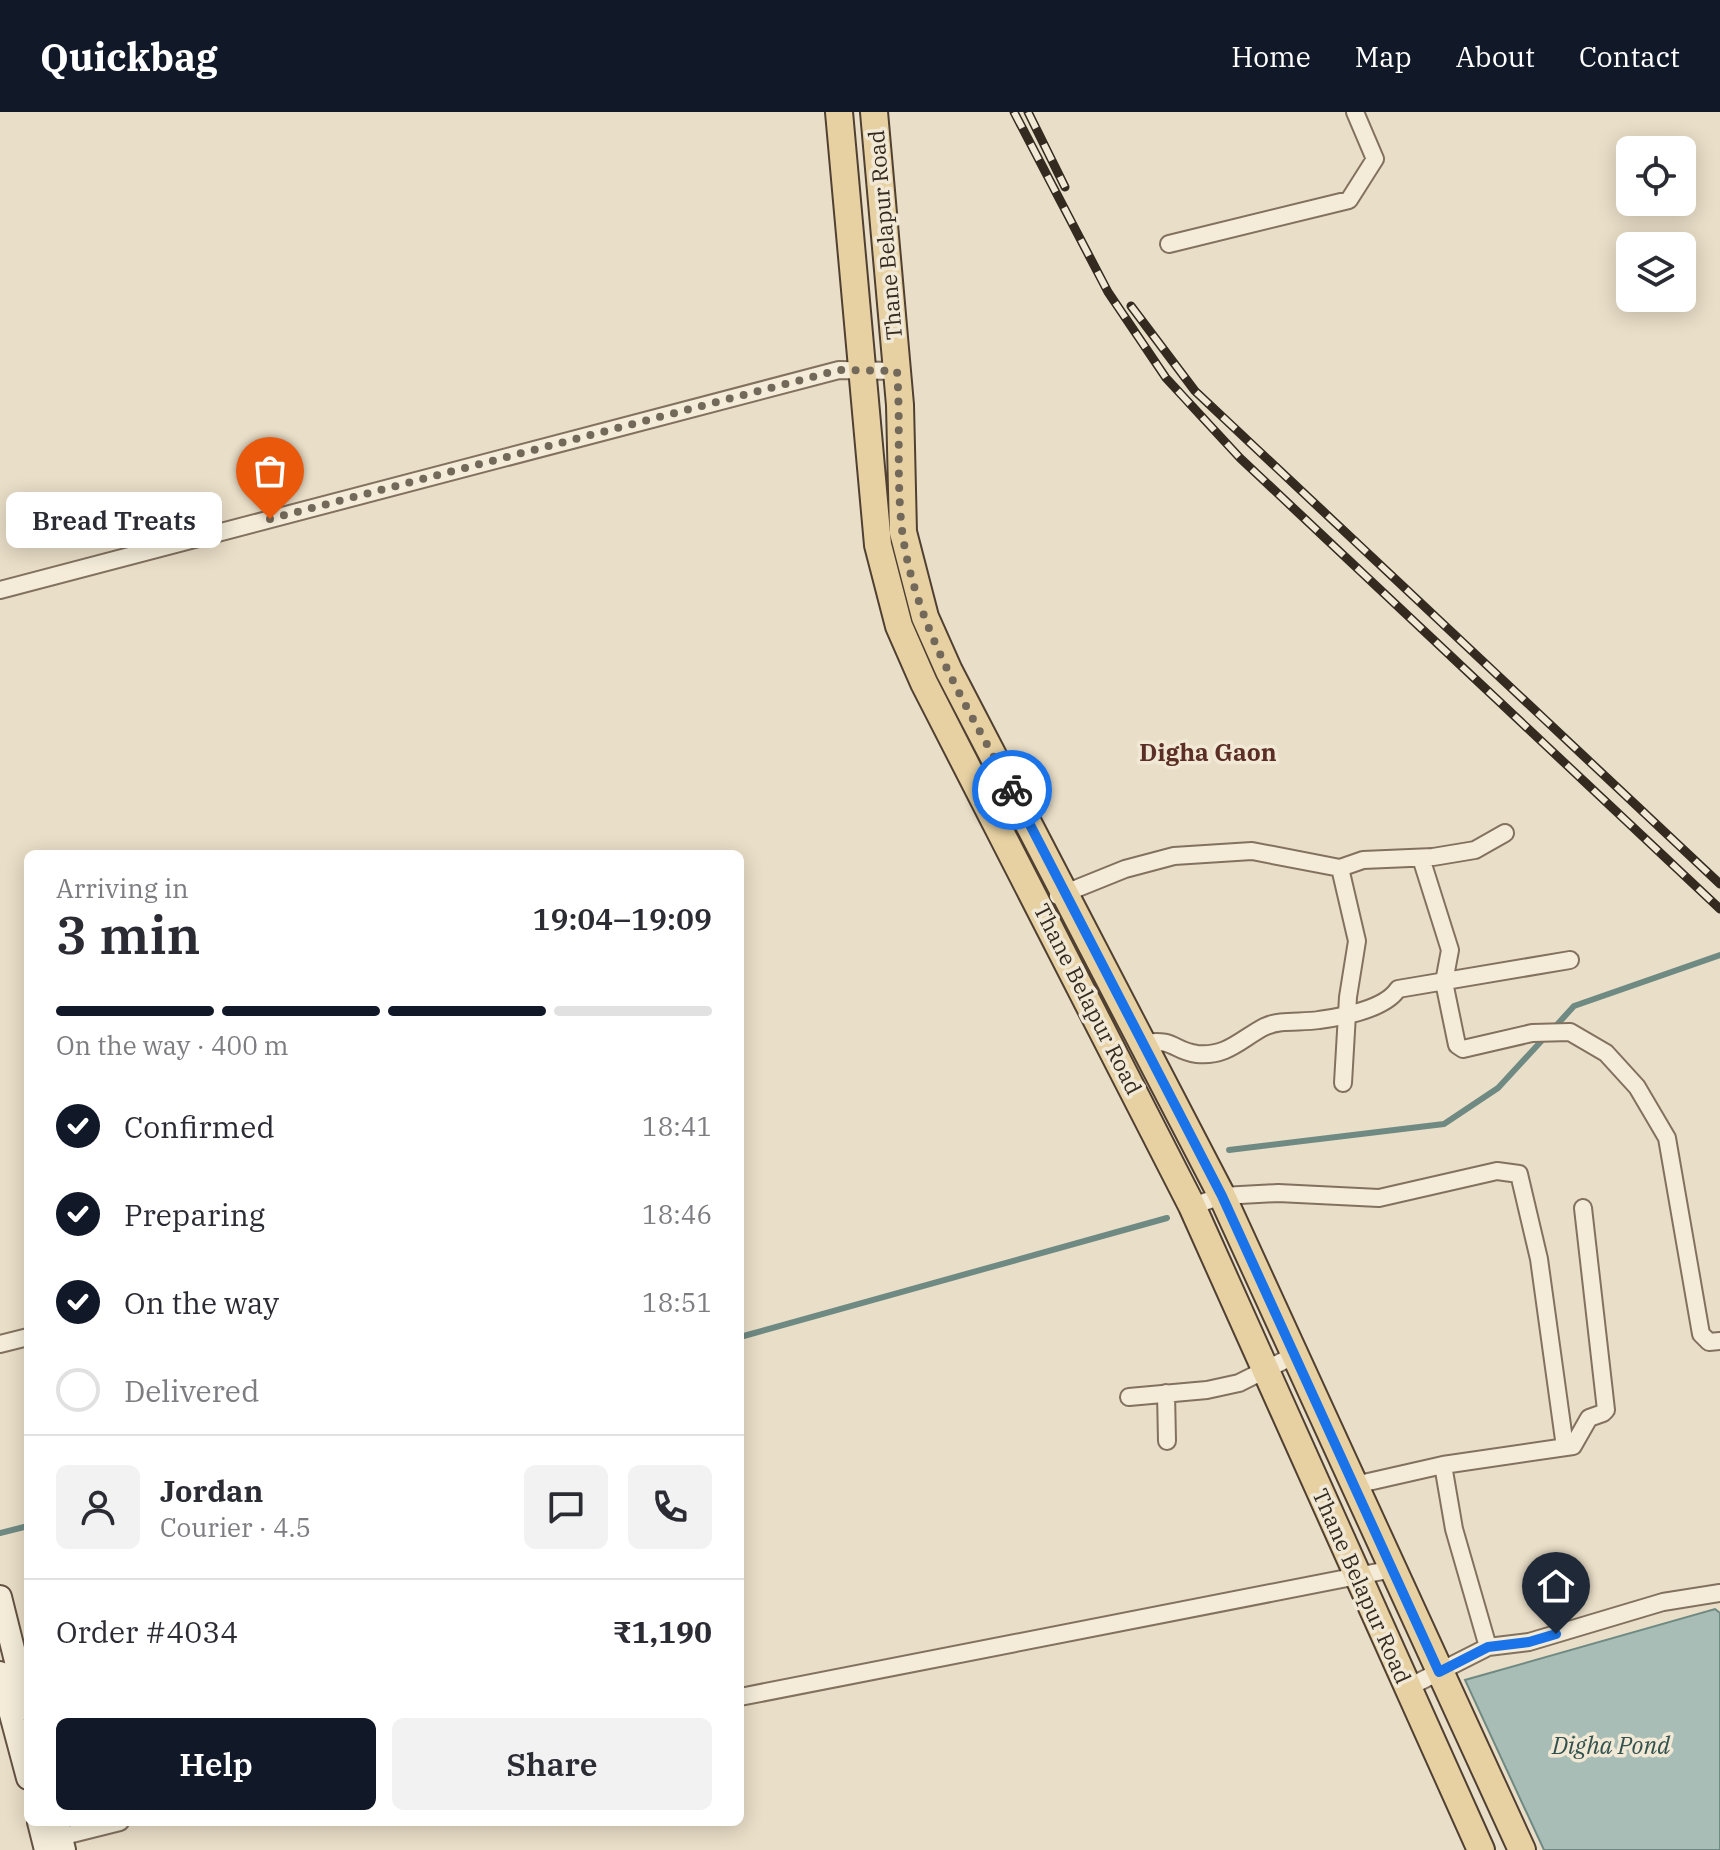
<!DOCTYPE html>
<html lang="en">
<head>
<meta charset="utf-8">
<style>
	:root { --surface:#fff; --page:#f2f2f3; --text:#2b2b33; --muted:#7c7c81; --line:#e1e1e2; --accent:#111827 }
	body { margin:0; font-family:"IBM Plex Serif",serif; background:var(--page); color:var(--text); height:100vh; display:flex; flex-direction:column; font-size:30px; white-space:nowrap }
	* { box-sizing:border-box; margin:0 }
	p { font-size:26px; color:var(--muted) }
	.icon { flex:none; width:44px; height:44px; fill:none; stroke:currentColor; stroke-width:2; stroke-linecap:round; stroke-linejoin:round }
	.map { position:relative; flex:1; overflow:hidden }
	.sheet { position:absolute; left:24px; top:738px; width:720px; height:976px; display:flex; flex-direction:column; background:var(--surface); border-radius:12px; box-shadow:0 4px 20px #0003 }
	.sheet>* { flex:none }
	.fabs { position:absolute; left:1616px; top:24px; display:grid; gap:16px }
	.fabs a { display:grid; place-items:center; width:80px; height:80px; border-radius:12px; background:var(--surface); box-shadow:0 4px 20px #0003; font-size:40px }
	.pin { position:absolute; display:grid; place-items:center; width:68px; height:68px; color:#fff; margin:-82px -34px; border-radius:50% 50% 50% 0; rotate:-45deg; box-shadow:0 0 8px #0007 }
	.pin .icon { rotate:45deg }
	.courier { position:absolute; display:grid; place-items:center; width:80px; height:80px; margin:-40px; border:6px solid #1a73e8; border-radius:50%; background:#fff; color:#222; box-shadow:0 2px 10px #0007 }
	.bubble { position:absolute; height:56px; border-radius:12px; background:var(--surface); box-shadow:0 4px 20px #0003; font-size:26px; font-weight:600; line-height:56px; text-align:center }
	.headline em { font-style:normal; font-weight:600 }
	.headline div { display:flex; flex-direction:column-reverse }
	.headline { display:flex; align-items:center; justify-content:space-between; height:136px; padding:0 32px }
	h1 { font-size:52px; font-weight:600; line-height:60px }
	.bar { display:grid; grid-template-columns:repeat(4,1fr); gap:12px 8px; align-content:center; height:96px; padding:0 32px }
	.bar i { height:10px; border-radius:6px; background:var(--line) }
	.bar .selected { background:var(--accent) }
	.bar p { grid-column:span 4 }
	.line { display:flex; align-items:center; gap:20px; padding:0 32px; border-top:2px solid var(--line) }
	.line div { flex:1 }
	.round { display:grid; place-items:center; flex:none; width:84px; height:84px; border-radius:12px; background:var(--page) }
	ol { padding:0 32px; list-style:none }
	li { display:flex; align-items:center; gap:24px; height:88px }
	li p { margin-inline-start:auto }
	li .icon { padding:8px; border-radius:50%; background:var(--accent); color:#fff; stroke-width:4 }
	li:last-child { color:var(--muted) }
	li i { width:44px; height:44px; border:4px solid var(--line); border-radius:50% }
	.primary-button { display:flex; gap:16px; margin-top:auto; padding:16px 32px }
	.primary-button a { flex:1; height:92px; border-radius:12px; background:var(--accent); color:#fff; font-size:32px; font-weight:600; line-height:92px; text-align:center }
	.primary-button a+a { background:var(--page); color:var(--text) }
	header { display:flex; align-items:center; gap:48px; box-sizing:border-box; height:112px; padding:0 40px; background:var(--accent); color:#fff }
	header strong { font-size:38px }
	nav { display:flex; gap:44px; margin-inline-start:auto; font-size:28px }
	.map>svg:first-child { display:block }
</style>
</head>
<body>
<header>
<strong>Quickbag</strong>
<nav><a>Home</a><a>Map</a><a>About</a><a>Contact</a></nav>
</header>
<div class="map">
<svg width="1720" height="1738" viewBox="0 0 1720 1738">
	<rect width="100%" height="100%" fill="#e9dec7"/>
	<path fill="#a7bdb6" stroke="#6f8a83" stroke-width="2" d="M 1715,1497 L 1720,1501 L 1720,1738 L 1544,1738 L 1465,1568 Z"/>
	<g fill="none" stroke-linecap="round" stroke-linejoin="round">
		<path stroke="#6f8a83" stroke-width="6" d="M 1554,916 L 1574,894 L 1720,843
			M 1229,1038 L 1444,1012 L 1498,976 L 1546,924
			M 740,1225 L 1167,1106
			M 0,1421 L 28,1414"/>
		<defs>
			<path id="street" d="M 1169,132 L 1349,88 L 1375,47 L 1355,0
				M 0,478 L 839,258 L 897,259
				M 1421,746 L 1450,838 L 1444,870 L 1457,933 L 1463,937 L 1532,921 L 1570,920 L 1606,941 L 1637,975 L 1667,1026 L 1701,1222 L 1709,1230 L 1720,1229
				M 1340,756 L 1357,829 L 1348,885 L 1343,971
				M 1058,784 L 1125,757 L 1174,744 L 1252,739 L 1340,756 L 1363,748 L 1433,745 L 1475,738 L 1505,721
				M 1144,931 C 1175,926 1173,939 1197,942 C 1227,945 1241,927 1264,915 C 1281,907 1301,911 1319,908 C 1342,905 1385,897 1398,877 L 1570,848
				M 1192,1094 L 1222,1084 L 1278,1081 L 1379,1086 L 1497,1059 L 1519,1062 L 1539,1147 L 1565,1335
				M 0,1232 L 28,1225
				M 1166,1281 L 1167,1329
				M 1129,1285 L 1207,1278 L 1239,1271 L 1295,1243
				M 1443,1353 L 1454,1417 L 1488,1535
				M 1355,1373 L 1443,1353 L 1573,1334 L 1589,1306 L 1603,1301 L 1606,1298 L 1583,1096
				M 1407,1576 L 1488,1535 L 1529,1530 L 1663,1490 L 1720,1481
				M 740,1585 L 1393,1457
				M 52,1727 L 120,1710"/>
			<path id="secondary" d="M 0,1485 L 28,1597
				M 0,1561 L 28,1666
				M 39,1710 L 46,1738
				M 57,1710 L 64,1738"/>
			<path id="primary" d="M 839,0 L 878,433 L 899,514 L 924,571 L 1192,1094 L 1481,1738
				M 874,0 L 900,293 L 903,420 L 925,505 L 949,559 L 1222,1084 L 1522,1738"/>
		</defs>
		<use href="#street" stroke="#82715e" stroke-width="20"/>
		<use href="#secondary" stroke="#645242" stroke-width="26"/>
		<use href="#primary" stroke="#504032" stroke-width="30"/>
		<use href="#street" stroke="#f4ecd9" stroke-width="16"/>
		<use href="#secondary" stroke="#f4ecd9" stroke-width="22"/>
		<use href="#primary" stroke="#e7d1a3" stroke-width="26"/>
		<defs>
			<path id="rail" d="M 1014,0 L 1108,180 L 1166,266 L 1240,346 L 1720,797
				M 1028,0 L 1065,75
				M 1131,194 L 1195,279 L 1720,772"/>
		</defs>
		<use href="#rail" stroke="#342a20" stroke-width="9"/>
		<use href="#rail" stroke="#f1e8d5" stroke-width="6" stroke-dasharray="18" stroke-linecap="butt"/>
	</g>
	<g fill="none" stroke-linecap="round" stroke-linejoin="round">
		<path stroke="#73695a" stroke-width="8" stroke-dasharray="0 14.4" d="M 270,407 L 839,258 L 897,259 C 901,312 896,365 902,418 C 914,512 968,596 1012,678"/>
		<path stroke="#1a73e8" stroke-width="10" d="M 1012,678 L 1222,1084 L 1439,1560 L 1488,1535 L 1529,1530 L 1556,1522"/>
	</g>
	<g text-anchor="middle" stroke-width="7" stroke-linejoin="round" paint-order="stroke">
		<g font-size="22" fill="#342a20" stroke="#f1e8d5">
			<text transform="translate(885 123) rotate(-95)" y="8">Thane Belapur Road</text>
			<text transform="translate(1088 887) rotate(63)" y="8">Thane Belapur Road</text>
			<text transform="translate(1362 1474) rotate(66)" y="8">Thane Belapur Road</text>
		</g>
		<g font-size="24" font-weight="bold" fill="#5b2f25" stroke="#f1e8d5">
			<text x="1208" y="649">Digha Gaon</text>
		</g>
		<g font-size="24" font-style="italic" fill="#31524f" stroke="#f1e8d5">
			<text x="1611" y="1642">Digha Pond</text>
		</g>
	</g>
</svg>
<div class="fabs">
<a><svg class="icon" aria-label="locate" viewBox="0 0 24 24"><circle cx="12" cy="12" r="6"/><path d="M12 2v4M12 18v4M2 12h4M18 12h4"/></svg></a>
<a><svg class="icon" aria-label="layers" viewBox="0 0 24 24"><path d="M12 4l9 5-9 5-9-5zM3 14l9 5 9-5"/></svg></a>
</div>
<div class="pin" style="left:270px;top:407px;background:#ea580c"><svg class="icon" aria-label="bag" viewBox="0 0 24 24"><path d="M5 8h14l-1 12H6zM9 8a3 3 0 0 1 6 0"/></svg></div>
<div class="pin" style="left:1556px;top:1522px;background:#1f2937"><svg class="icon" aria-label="home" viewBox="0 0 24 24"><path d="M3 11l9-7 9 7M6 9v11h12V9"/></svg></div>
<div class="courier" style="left:1012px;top:678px"><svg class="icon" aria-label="bike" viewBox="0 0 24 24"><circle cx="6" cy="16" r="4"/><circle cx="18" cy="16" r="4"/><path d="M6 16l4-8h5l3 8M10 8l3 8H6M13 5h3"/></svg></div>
<div class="bubble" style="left:6px;top:380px;width:216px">Bread Treats</div>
<section class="sheet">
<div class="headline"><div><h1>3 min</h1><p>Arriving in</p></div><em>19:04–19:09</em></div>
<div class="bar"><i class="selected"></i><i class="selected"></i><i class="selected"></i><i></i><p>On the way · 400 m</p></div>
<ol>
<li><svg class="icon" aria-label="check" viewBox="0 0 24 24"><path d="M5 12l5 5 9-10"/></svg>Confirmed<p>18:41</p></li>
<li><svg class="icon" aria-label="check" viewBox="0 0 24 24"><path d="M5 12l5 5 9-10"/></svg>Preparing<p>18:46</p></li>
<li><svg class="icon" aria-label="check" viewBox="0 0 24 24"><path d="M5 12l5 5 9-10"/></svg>On the way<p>18:51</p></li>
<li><i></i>Delivered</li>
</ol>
<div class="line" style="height:144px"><a class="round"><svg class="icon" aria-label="person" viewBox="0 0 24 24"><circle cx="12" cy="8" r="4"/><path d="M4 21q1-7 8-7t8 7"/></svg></a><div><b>Jordan</b><p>Courier · 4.5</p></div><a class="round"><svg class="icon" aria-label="chat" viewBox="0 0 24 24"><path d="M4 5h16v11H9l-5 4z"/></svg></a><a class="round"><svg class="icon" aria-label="phone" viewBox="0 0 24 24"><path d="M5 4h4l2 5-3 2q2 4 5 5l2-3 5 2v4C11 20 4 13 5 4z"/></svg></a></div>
<div class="line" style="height:104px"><div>Order #4034</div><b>₹1,190</b></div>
<div class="primary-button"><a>Help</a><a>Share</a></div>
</section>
</div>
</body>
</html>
